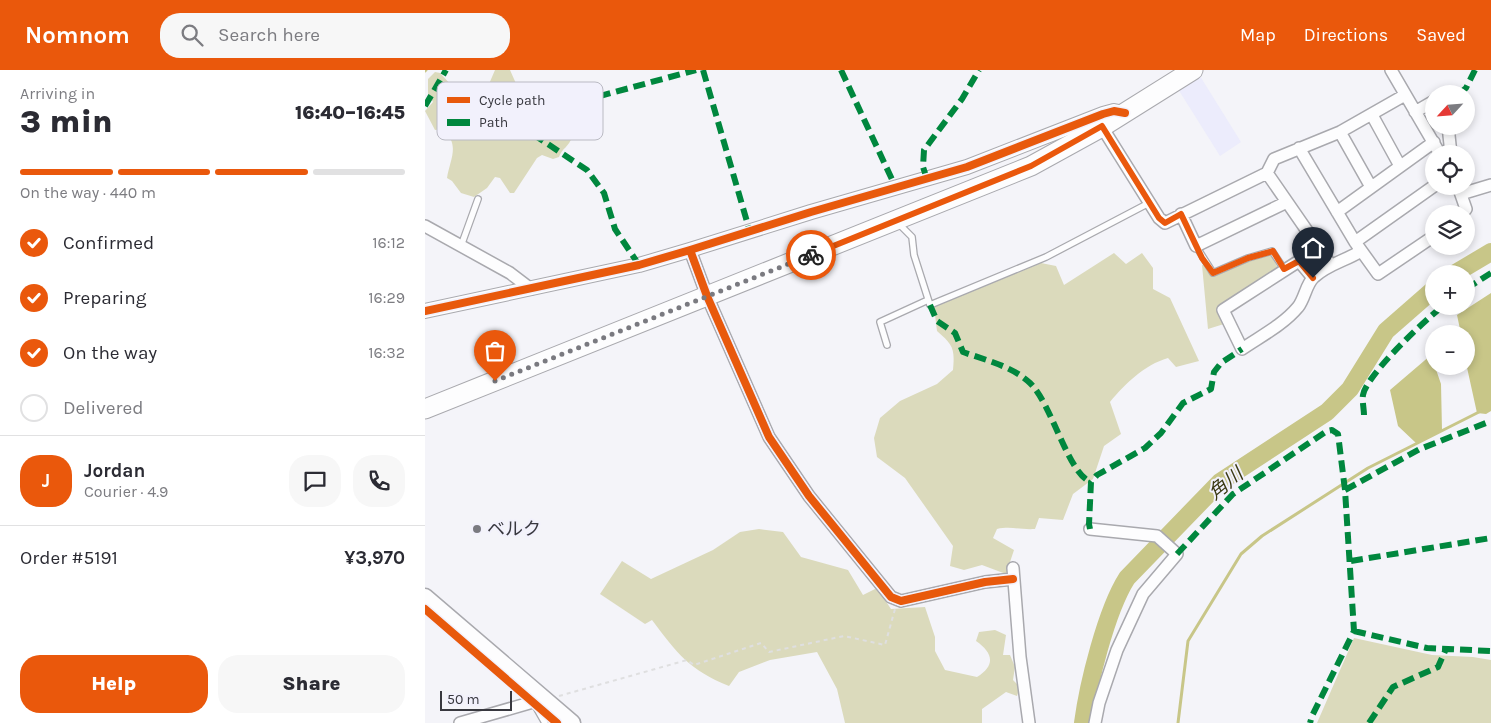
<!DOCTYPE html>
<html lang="en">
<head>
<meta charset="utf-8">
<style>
	:root { --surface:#fff; --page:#f7f7f7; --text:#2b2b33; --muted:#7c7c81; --line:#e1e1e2; --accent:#ea580c }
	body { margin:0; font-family:Karla,"Noto Sans JP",sans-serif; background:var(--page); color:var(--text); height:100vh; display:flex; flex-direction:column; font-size:19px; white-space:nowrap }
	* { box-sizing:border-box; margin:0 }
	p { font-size:16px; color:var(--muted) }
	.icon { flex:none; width:28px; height:28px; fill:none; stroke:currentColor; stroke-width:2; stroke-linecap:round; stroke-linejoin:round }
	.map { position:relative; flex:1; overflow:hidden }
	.side { display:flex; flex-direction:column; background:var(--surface); width:425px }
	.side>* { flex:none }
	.needle { width:32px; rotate:244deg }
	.tools { position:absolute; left:1000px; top:15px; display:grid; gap:10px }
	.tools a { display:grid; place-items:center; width:50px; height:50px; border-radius:50%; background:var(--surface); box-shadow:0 2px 8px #0003; font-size:25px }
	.scale { position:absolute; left:15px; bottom:12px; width:72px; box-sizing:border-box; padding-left:5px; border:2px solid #38383f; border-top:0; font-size:14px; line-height:18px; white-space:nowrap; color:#38383f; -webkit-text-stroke:4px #f2f1fc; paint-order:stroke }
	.pin { position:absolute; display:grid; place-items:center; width:42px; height:42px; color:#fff; margin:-51px -21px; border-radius:50% 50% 50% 0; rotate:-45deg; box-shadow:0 0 5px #0007 }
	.pin .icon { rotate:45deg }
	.courier { position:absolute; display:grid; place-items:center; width:50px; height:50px; margin:-25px; border:4px solid #ea580c; border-radius:50%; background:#fff; color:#222; box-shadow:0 1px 6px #0007 }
	.head em { font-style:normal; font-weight:800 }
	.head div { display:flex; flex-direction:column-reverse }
	.head { display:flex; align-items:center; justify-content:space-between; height:85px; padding:0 20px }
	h1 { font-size:32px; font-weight:800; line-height:38px }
	.bar { display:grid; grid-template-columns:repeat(4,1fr); gap:8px 5px; align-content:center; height:60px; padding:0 20px }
	.bar i { height:6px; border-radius:4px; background:var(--line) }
	.bar .active { background:var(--accent) }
	.bar p { grid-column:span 4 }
	.line { display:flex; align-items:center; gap:12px; padding:0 20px; border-top:1px solid var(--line) }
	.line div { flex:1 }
	.round { display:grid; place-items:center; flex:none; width:52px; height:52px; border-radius:20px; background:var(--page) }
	ol { padding:0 20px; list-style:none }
	li { display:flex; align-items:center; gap:15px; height:55px }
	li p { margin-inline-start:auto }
	li .icon { padding:5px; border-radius:50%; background:var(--accent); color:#fff; stroke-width:4 }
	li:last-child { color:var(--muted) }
	li i { width:28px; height:28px; border:2px solid var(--line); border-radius:50% }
	.action { display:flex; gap:10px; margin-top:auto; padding:10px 20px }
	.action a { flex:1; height:58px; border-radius:20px; background:var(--accent); color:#fff; font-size:20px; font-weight:800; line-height:58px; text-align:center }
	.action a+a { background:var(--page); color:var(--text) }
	header { display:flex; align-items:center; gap:30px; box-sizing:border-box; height:70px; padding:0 25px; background:var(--accent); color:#fff }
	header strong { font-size:24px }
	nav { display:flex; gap:28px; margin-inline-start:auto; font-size:18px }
	.search { width:350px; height:45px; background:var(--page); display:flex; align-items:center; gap:12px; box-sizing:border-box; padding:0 18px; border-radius:20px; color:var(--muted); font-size:19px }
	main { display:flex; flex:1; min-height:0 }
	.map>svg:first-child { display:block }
</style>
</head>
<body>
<header>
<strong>Nomnom</strong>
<div class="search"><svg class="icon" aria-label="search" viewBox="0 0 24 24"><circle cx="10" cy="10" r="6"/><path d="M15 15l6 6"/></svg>Search here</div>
<nav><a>Map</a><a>Directions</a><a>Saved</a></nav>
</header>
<main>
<section class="side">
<div class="head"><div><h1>3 min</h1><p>Arriving in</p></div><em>16:40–16:45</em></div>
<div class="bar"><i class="active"></i><i class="active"></i><i class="active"></i><i></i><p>On the way · 440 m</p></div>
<ol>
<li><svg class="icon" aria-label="check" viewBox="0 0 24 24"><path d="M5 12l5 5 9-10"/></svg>Confirmed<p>16:12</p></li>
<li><svg class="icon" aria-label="check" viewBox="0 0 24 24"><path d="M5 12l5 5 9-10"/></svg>Preparing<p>16:29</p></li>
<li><svg class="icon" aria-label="check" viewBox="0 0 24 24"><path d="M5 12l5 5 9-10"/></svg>On the way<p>16:32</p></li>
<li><i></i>Delivered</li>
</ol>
<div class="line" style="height:90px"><b class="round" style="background:var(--accent);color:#fff">J</b><div><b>Jordan</b><p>Courier · 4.9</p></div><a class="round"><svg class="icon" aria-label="chat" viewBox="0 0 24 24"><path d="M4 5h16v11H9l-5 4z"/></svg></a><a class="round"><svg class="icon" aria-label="phone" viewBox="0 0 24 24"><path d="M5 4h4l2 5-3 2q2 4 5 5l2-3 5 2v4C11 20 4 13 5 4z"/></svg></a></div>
<div class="line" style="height:65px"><div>Order #5191</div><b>¥3,970</b></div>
<div class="action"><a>Help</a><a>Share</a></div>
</section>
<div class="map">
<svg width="1066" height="653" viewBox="0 0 1066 653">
	<rect width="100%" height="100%" fill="#f4f4f9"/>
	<path fill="#ececfc" d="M 775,6 L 816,72 L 795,86 L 753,19 Z"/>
	<path fill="#dbdabc" d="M 70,0 L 85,0 L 93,18 L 105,12 C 116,19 114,32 112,44 L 118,49 L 121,57 L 138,56 L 147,67 C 144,77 137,78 134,87 L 128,89 L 117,85 L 112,88 L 89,123 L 85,123 L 75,108 L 70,107 L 62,118 L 49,127 L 36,123 L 27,111 L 22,108 C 25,89 36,74 17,59 L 10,60 L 0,41 L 8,32 L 3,24 L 3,9 L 10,2 L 15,3 L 41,31 L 49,24 L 50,17 L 64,14 Z
		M 689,183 L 701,194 L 717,183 L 728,198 L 728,219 L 745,228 L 774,291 L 751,297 L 743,288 C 719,295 700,314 685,332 L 696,364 L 679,376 L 668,409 L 648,424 L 638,450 L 614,448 L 610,459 C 596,460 586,456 572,459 L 568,468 L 589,480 L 581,504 L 557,495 L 539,500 L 525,496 L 528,476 L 480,408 L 452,387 L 449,368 L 455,348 L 475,331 L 512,314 L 528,300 C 530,278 528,275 512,261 L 509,237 L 616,193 L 631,196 L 639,215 Z
		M 845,183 L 854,200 L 795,238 L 799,254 L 783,259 L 777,195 L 782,196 L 788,206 Z
		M 334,459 L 358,462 L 376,487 L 423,500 L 438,525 L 452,518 L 466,539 L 500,537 L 510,567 L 510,581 L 520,600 L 552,607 C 571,595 568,583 551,571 L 554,562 L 570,560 L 581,565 L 578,585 L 585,585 L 590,597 L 588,610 L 595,617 L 592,626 L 581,622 L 557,639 L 557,653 L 420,653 L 412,619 L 392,582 L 345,590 L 314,602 L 304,616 C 264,600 252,583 227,550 L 220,554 L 175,524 L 197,491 L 226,509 L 288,480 L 315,462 Z
		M 929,568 L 1007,585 L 1048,587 L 1066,590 L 1066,653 L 892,653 Z"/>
	<path fill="#c8c688" d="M 1066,223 L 1066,341 L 1061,344 L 1052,343 L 1041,293 L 1041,264 L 1036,264 L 1032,245 Z
		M 1006,285 L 1016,314 L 1017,360 L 991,373 L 973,356 L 965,320 Z"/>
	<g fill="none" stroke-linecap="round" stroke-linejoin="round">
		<path stroke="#c8c688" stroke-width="3" d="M 0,1 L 1,0
			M 753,653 L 763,571 L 816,484 L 837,466 L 943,398 L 1056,341"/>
		<path stroke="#c8c688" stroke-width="18" d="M 1029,204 L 1066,182
			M 658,653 C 663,615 681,541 702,508 L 795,412 L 902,342 L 925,319 L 961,261 L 1009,219"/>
		<defs>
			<path id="service" d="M 473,153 L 487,167 L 489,185 L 505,235 L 621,187 L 724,133
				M 36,176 L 53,129
				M 771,176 L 788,203 L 823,188 L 847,181 L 859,199
				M 462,275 L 455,252 L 503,230
				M 108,632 L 120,653"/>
			<path id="minor" d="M 966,0 L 1015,84
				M 990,42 L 1009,31
				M 947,45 L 975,96
				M 1023,56 L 1026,84
				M 677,57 L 734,148 L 740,153 L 842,103 L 849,89 L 915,62 L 980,25
				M 915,62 L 946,117
				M 874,78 L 930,172 L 953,204 L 1009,166
				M 842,103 L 905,194
				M 1033,116 L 1041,139 L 1037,144
				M 1036,124 L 1066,115
				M 912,142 L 1009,72
				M 756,144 L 771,176 L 862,132
				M 0,156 L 85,203 L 106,219
				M 930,172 L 1009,116
				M 265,180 L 282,226 L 344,367 L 384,426 L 466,527 L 476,531 L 560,512 L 588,509
				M 888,208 L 874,191 L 798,240 L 817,279 C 836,266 858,255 873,237 C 880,228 881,214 889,207 C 903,194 920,191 936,181
				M 665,459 L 732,466 L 752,484 L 718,524 L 692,580 L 674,633 L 670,653
				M 588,498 L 595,587 L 604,653
				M 35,653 L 108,632 L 114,626"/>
			<path id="tertiary" d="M 0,241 L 214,195 L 265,180 L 386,142 L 542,97 L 678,44 L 689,41 L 699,43"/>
			<path id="secondary" d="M 0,527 L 147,653"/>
			<path id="trunk" d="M 0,339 L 606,96 L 677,57 L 768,0"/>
		</defs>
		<use href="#service" stroke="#a9a9ae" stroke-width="8"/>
		<use href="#minor" stroke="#a9a9ae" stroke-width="14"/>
		<use href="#tertiary" stroke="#a9a9ae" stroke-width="16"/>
		<use href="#secondary" stroke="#a9a9ae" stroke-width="19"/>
		<use href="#trunk" stroke="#a9a9ae" stroke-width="21"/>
		<path stroke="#dfdfe0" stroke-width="2" stroke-dasharray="4 4" stroke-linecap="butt" d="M 134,626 L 262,590 L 269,595 L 336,573 L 344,582 L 419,566 L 460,575 L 470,539"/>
		<use href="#service" stroke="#fdfdfe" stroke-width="5.5"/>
		<use href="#minor" stroke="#fdfdfe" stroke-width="11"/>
		<use href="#tertiary" stroke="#fdfdfe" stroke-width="14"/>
		<use href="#secondary" stroke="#fdfdfe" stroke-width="16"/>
		<use href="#trunk" stroke="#fdfdfe" stroke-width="19"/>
		<path stroke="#00873e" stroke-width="6" stroke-dasharray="12 6" stroke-linecap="butt" d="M 278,0 L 325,162
			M 416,0 L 471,118
			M 1034,24 L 1041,18 L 1050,0
			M 0,36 L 21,0
			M 502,109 L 498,97 L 499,80 L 537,29 L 554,0
			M 214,195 L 190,159 L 179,123 L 162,100 L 88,51 L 114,39 L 149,33 L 271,0
			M 1041,219 L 1066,203
			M 505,235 L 512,251 L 530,263 L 538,282 C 560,290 587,296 605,313 C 627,334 643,404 666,412
			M 939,345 C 939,339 937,331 938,325 C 942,304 1000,250 1018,236
			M 920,420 L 995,379 L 1066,351
			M 665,459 L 664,454 L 666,412 L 672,405 L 720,378 L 736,363 L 758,333 L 786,319 L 789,302 L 796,293 L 817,279
			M 752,484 L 808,424 L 902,361 L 907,360 L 913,364 L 920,420 L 929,561 L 887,646 L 885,653
			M 926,491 L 1066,468
			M 929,561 L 1002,578 L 1066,581
			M 944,653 L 968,617 L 1013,597 L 1021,579"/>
		<defs>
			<path id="cycleway" d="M 265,180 L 282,226 L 344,367 L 384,426 L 466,527 L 476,531 L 560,512 L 588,509
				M 0,241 L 214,195 L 265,180 L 386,142 L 542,97 L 678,44 L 689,41 L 700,43
				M 0,539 L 132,653"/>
		</defs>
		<use href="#cycleway" stroke="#f2f1fc" stroke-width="11"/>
		<use href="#cycleway" stroke="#e8590c" stroke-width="8"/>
	</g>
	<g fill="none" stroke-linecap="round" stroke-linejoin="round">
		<path stroke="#7a7a80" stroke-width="5" stroke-dasharray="0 9" d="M 70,311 L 386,185"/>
		<path stroke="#ea580c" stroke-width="6" d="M 386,185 L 606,96 L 677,56 L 734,148 L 740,153 L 756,144 L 777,188 L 788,203 L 823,188 L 848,181 L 859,199 L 874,191 L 888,208"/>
	</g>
	<circle fill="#7a7a80" stroke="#f2f1fc" stroke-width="2" cx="52" cy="459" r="5"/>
	<g text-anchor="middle" stroke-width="4" stroke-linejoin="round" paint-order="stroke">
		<g font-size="18" fill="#38383f" stroke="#f2f1fc" text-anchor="start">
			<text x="62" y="465">ベルク</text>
		</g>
		<g font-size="19" font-style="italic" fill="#393811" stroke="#f2f1fc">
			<text transform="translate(800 413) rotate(-39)" y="7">角川</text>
		</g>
	</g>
	<rect x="12" y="12" width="166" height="58" rx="8" fill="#f2f1fc" stroke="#babac3" stroke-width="1"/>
	<rect x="22" y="27" width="23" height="6" fill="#e8590c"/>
	<rect x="22" y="49" width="23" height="7" fill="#00873e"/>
	<g font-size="14" fill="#38383f">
		<text x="54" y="35">Cycle path</text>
		<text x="54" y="57">Path</text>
	</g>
</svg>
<div class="tools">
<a><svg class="needle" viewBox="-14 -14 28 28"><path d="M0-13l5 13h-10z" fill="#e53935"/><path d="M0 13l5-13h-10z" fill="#7c7c81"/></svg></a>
<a><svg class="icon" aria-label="locate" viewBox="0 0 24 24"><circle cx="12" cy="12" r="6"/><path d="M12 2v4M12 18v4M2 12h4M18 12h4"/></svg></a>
<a><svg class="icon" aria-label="layers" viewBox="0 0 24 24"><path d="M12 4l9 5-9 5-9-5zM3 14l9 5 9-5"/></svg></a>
<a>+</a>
<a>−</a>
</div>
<div class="scale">50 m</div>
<div class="pin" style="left:70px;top:311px;background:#ea580c"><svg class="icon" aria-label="bag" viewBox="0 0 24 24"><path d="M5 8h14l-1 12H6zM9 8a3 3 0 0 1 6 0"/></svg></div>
<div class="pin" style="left:888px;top:208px;background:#1f2937"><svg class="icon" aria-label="home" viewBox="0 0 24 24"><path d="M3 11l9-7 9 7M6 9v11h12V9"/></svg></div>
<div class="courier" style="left:386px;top:185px"><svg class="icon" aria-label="bike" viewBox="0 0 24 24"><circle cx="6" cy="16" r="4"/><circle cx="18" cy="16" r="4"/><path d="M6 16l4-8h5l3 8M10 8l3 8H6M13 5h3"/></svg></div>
</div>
</main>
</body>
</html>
